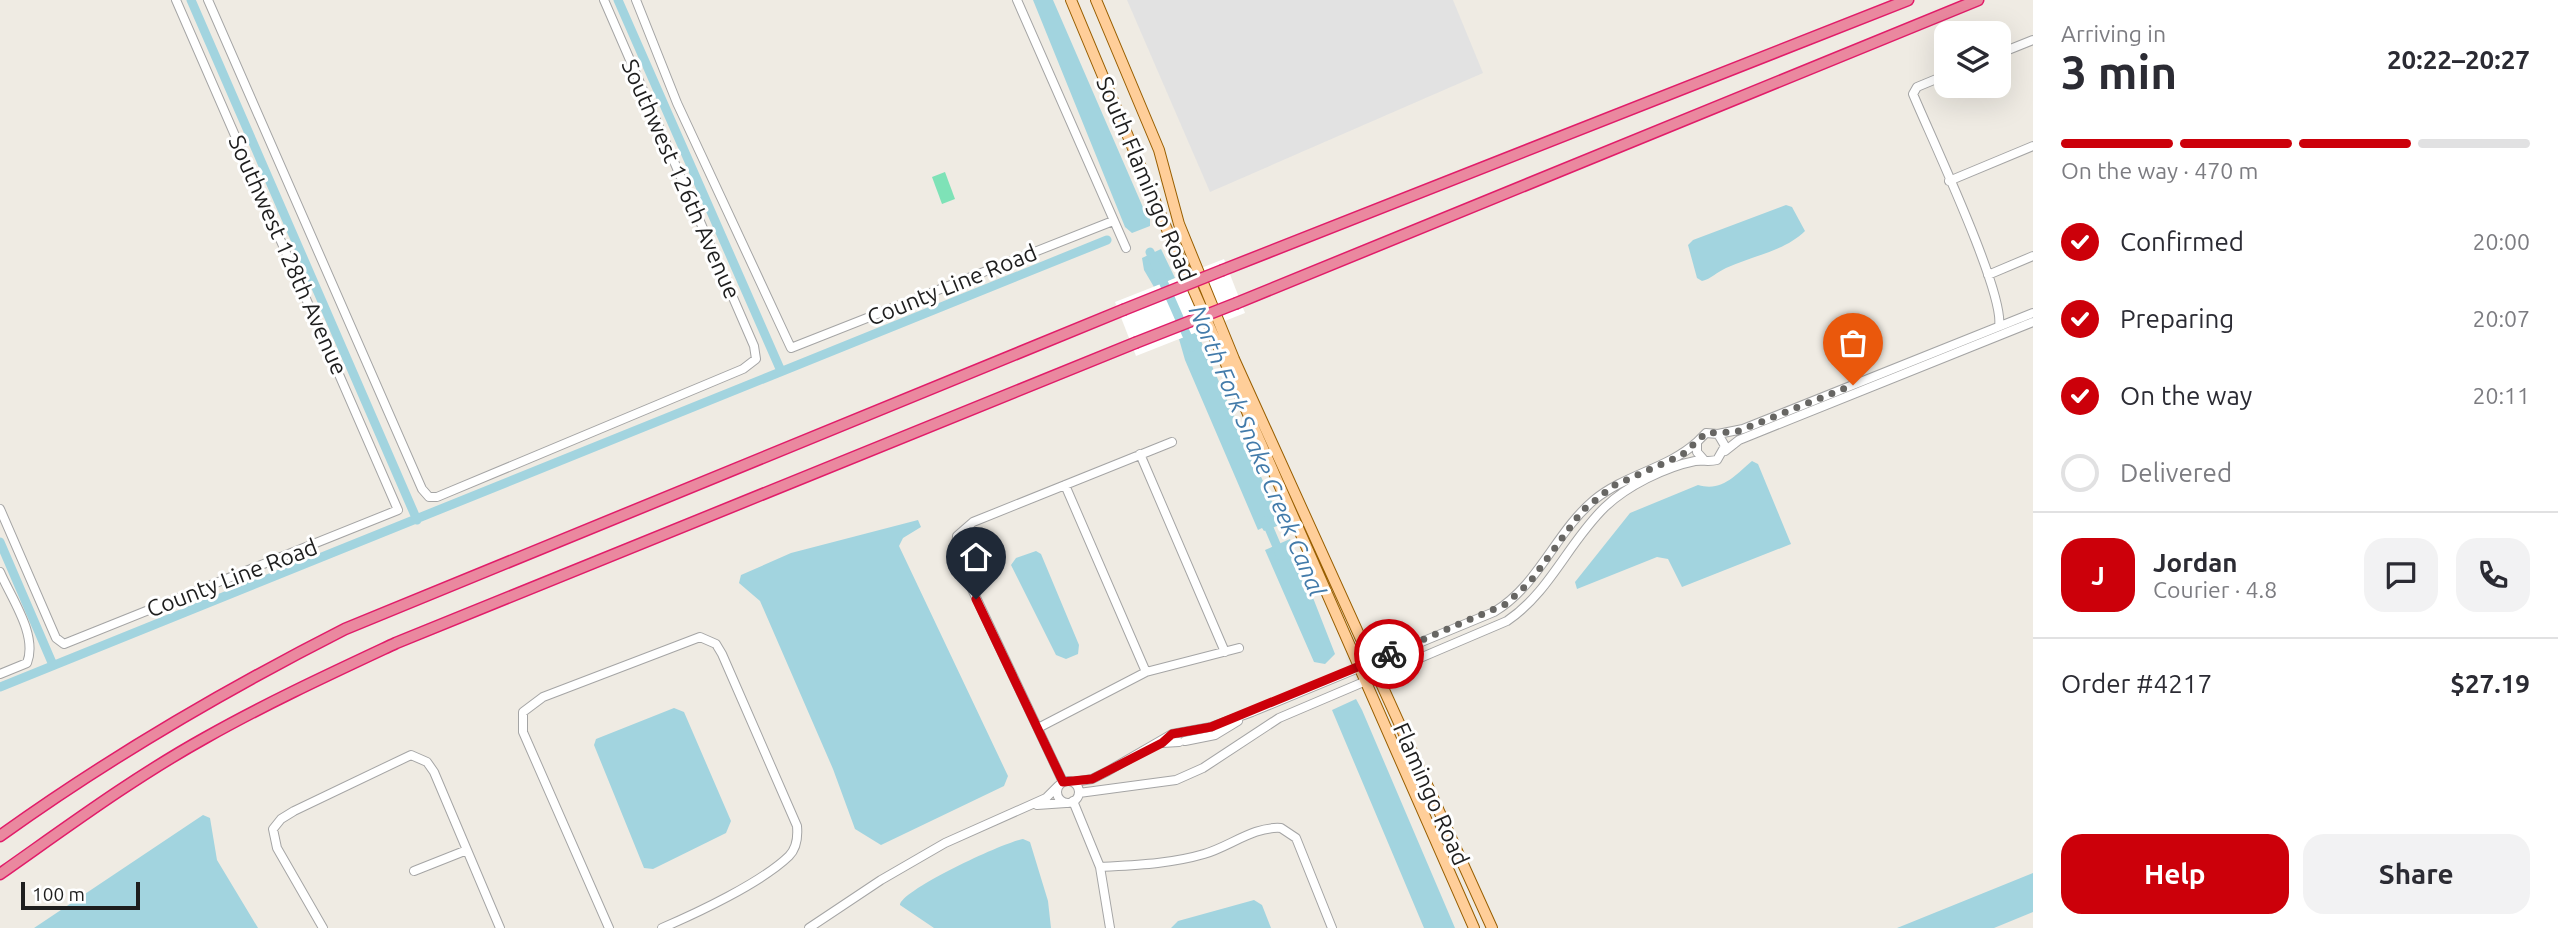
<!DOCTYPE html>
<html lang="en">
<head>
<meta charset="utf-8">
<style>
	:root { --surface:#fff; --page:#f2f2f3; --text:#2b2b33; --muted:#7c7c81; --line:#e1e1e2; --accent:#cc000a }
	body { margin:0; font-family:Ubuntu,sans-serif; background:var(--page); color:var(--text); height:100vh; display:flex; flex-direction:column; font-size:26px; white-space:nowrap }
	* { box-sizing:border-box; margin:0 }
	p { font-size:23px; color:var(--muted) }
	.icon { flex:none; width:38px; height:38px; fill:none; stroke:currentColor; stroke-width:2; stroke-linecap:round; stroke-linejoin:round }
	.map { position:relative; flex:1; overflow:hidden }
	.drawer { display:flex; flex-direction:column; background:var(--surface); width:525px }
	.drawer>* { flex:none }
	.buttons { position:absolute; left:1934px; top:21px; display:grid; gap:14px }
	.buttons a { display:grid; place-items:center; width:77px; height:77px; border-radius:14px; background:var(--surface); box-shadow:0 7px 28px #0002; font-size:35px }
	.scale { position:absolute; left:21px; bottom:18px; width:119px; box-sizing:border-box; padding-left:7px; border:4px solid #1e1e1e; border-top:0; font-size:19px; line-height:24px; white-space:nowrap; color:#1e1e1e; -webkit-text-stroke:5px #fff; paint-order:stroke }
	.pin { position:absolute; display:grid; place-items:center; width:60px; height:60px; color:#fff; margin:-72px -30px; border-radius:50% 50% 50% 0; rotate:-45deg; box-shadow:0 0 7px #0007 }
	.pin .icon { rotate:45deg }
	.courier { position:absolute; display:grid; place-items:center; width:70px; height:70px; margin:-35px; border:5px solid #cc000a; border-radius:50%; background:#fff; color:#222; box-shadow:0 2px 9px #0007 }
	.head em { font-style:normal; font-weight:700 }
	.head div { display:flex; flex-direction:column-reverse }
	.head { display:flex; align-items:center; justify-content:space-between; height:119px; padding:0 28px }
	h1 { font-size:46px; font-weight:700; line-height:52px }
	.bar { display:grid; grid-template-columns:repeat(4,1fr); gap:10px 7px; align-content:center; height:84px; padding:0 28px }
	.bar i { height:9px; border-radius:5px; background:var(--line) }
	.bar .selected { background:var(--accent) }
	.bar p { grid-column:span 4 }
	.line { display:flex; align-items:center; gap:18px; padding:0 28px; border-top:2px solid var(--line) }
	.line div { flex:1 }
	.round { display:grid; place-items:center; flex:none; width:74px; height:74px; border-radius:21px; background:var(--page) }
	ol { padding:0 28px; list-style:none }
	li { display:flex; align-items:center; gap:21px; height:77px }
	li p { margin-inline-start:auto }
	li .icon { padding:7px; border-radius:50%; background:var(--accent); color:#fff; stroke-width:4 }
	li:last-child { color:var(--muted) }
	li i { width:38px; height:38px; border:4px solid var(--line); border-radius:50% }
	.action { display:flex; gap:14px; margin-top:auto; padding:14px 28px }
	.action a { flex:1; height:80px; border-radius:21px; background:var(--accent); color:#fff; font-size:28px; font-weight:700; line-height:80px; text-align:center }
	.action a+a { background:var(--page); color:var(--text) }
	main { display:flex; flex:1; min-height:0 }
	.map>svg:first-child { display:block }
</style>
</head>
<body>
<main>
<div class="map">
<svg width="2033" height="928" viewBox="0 0 2033 928">
	<rect width="100%" height="100%" fill="#efebe3"/>
	<path fill="#7ee2b7" d="M 945,172 L 955,199 L 942,204 L 932,177 Z"/>
	<path fill="#e2e2e2" d="M 1127,0 L 1453,0 L 1483,73 L 1210,192 Z"/>
	<path fill="#a2d4df" d="M 1033,0 L 1053,0 L 1145,212 L 1150,217 L 1150,226 L 1132,233 L 1125,227 Z
		M 1786,205 L 1792,207 L 1805,231 C 1785,251 1752,256 1726,268 C 1717,272 1711,279 1702,281 L 1697,278 L 1688,245 L 1693,240 Z
		M 1161,249 L 1175,278 L 1154,287 L 1144,270 L 1142,258 Z
		M 1197,332 L 1282,524 L 1264,531 L 1262,528 L 1258,530 L 1185,360 L 1179,339 Z
		M 1752,461 L 1758,464 L 1791,544 L 1682,587 L 1668,559 L 1657,557 L 1577,589 L 1575,582 L 1630,513 L 1698,485 C 1723,492 1735,475 1752,461 Z
		M 918,520 L 921,527 L 903,538 L 899,546 L 1008,776 L 1004,786 L 881,845 L 855,829 L 833,769 L 760,601 L 739,583 L 741,575 L 791,553 Z
		M 1290,539 L 1335,654 L 1325,664 L 1314,662 L 1265,550 Z
		M 1036,551 L 1041,554 L 1079,645 L 1078,654 L 1066,659 L 1056,655 L 1011,565 L 1016,558 Z
		M 1356,699 L 1362,710 L 1455,928 L 1424,928 L 1332,710 Z
		M 674,708 L 684,712 L 731,821 L 726,833 L 653,869 L 644,868 L 594,745 L 596,739 Z
		M 203,815 L 210,818 L 217,860 L 258,928 L 34,928 Z
		M 1023,839 L 1030,842 L 1048,901 L 1051,928 L 934,928 L 900,905 C 901,890 1004,842 1023,839 Z
		M 2033,873 L 2033,912 L 1994,928 L 1897,928 Z
		M 1254,900 L 1262,905 L 1271,928 L 1171,928 L 1178,921 Z"/>
	<path fill="#fff" d="M 1224,259 L 1245,313 L 1136,356 L 1115,302 Z"/>
	<g fill="none" stroke-linecap="round" stroke-linejoin="round">
		<path stroke="#a2d4df" stroke-width="9" d="M 191,0 L 417,520
			M 618,0 L 781,371
			M 1150,252 L 1192,347
			M 1266,521 L 1281,556
			M 0,542 L 53,665
			M 0,687 L 1107,240"/>
		<defs>
			<path id="minor" d="M 208,0 L 422,489 L 429,497 L 437,497 L 743,369 L 756,359 L 754,346 L 604,0
				M 636,0 L 677,103 L 791,348 L 1113,221
				M 1017,0 L 1126,248
				M 1998,54 L 2033,40
				M 1946,75 L 1917,87 L 1913,94 C 1930,135 2005,293 1999,326
				M 1949,181 L 2033,146
				M 1988,275 L 2033,256
				M 1718,434 L 1743,429 L 2033,313
				M 1725,451 L 1739,440 L 2033,322
				M 1140,454 L 1225,652
				M 1065,485 L 1146,672
				M 0,509 L 56,638 L 64,644 L 398,510 L 176,0
				M 0,572 C 11,598 38,635 27,663 L 0,674
				M 1040,727 L 1146,672 L 1239,648
				M 1185,741 L 1215,735 L 1238,721
				M 1162,743 L 1179,742
				M1057 792a11 11 0 1 1 22 0a11 11 0 1 1-22 0Z
				M 1063,782 L 956,555 L 957,536 L 973,522 L 1172,442
				M 1074,782 L 1092,779 L 1108,771 L 1172,734 L 1211,727 L 1252,712 L 1494,612 C 1539,585 1555,533 1594,500 C 1626,474 1667,469 1697,442
				M 1079,793 L 1176,780 L 1203,768 L 1279,718 L 1507,621 C 1550,592 1568,543 1605,507 C 1627,486 1665,467 1695,461 C 1703,460 1709,462 1717,460 L 1725,446 L 1718,434 L 1706,433 L 1697,442 L 1697,452 L 1704,460
				M 1073,801 L 1100,867 L 1110,928
				M 1037,805 L 1066,803
				M 1100,867 C 1135,865 1170,864 1204,854 C 1229,847 1254,826 1281,828 L 1296,838 L 1332,928
				M 414,871 L 467,850
				M 323,928 L 277,848 L 273,829 L 281,819 L 294,811 L 411,755 L 427,762 L 434,772 L 500,928
				M 609,928 L 523,732 L 523,712 L 543,697 L 700,637 L 716,644 L 722,654 L 797,826 C 798,837 797,848 789,856 C 761,883 697,913 662,928
				M 809,928 L 881,880 L 945,843 L 1046,798 L 1058,786"/>
			<path id="major" d="M 1071,0 L 1168,232 L 1474,928
				M 1096,0 L 1159,150 L 1179,224 L 1234,359 L 1492,928"/>
			<path id="highway" d="M 1223,270 L 1908,0
				M 1237,303 L 1978,0
				M 0,836 C 110,757 225,690 345,629 L 1123,310
				M 0,874 C 67,827 133,778 205,738 C 267,703 332,673 396,643 L 1135,343"/>
		</defs>
		<use href="#minor" stroke="#a5a5a5" stroke-width="10"/>
		<use href="#major" stroke="#985e00" stroke-width="12"/>
		<use href="#highway" stroke="#e11c69" stroke-width="13"/>
		<use href="#minor" stroke="#fff" stroke-width="8"/>
		<use href="#major" stroke="#ffce99" stroke-width="10"/>
		<use href="#highway" stroke="#ea889f" stroke-width="10"/>
		<defs>
			<path id="highway-bridge" d="M 1123,310 L 1223,270
				M 1135,343 L 1237,303"/>
		</defs>
		<use href="#highway-bridge" stroke="#e11c69" stroke-width="13" stroke-linecap="butt"/>
		<use href="#highway-bridge" stroke="#ea889f" stroke-width="10"/>
	</g>
	<g fill="none" stroke-linecap="round" stroke-linejoin="round">
		<path stroke="#676663" stroke-width="7" stroke-dasharray="0 12.6" d="M 1389,654 L 1506,604 L 1530,582 L 1582,511 L 1613,486 L 1682,455 L 1706,433 L 1736,432 L 1853,385"/>
		<path stroke="#cc000a" stroke-width="9" d="M 976,599 L 1063,782 L 1092,779 L 1162,743 L 1172,734 L 1211,727 L 1389,654"/>
	</g>
	<g text-anchor="middle" stroke-width="6" stroke-linejoin="round" paint-order="stroke">
		<g font-size="23" fill="#1e1e1e" stroke="#fff">
			<text transform="translate(681 179) rotate(66)" y="8">Southwest 126th Avenue</text>
			<text transform="translate(1146 179) rotate(67)" y="8">South Flamingo Road</text>
			<text transform="translate(288 255) rotate(66)" y="8">Southwest 128th Avenue</text>
			<text transform="translate(952 285) rotate(-22)" y="8">County Line Road</text>
			<text transform="translate(232 578) rotate(-21)" y="8">County Line Road</text>
			<text transform="translate(1431 794) rotate(66)" y="8">Flamingo Road</text>
		</g>
		<g font-size="24" font-style="italic" fill="#437baa" stroke="#fff">
			<text transform="translate(1257 451) rotate(67)" y="8">North Fork Snake Creek Canal</text>
		</g>
	</g>
</svg>
<div class="buttons">
<a><svg class="icon" aria-label="layers" viewBox="0 0 24 24"><path d="M12 4l9 5-9 5-9-5zM3 14l9 5 9-5"/></svg></a>
</div>
<div class="scale">100 m</div>
<div class="pin" style="left:1853px;top:385px;background:#ea580c"><svg class="icon" aria-label="bag" viewBox="0 0 24 24"><path d="M5 8h14l-1 12H6zM9 8a3 3 0 0 1 6 0"/></svg></div>
<div class="pin" style="left:976px;top:599px;background:#1f2937"><svg class="icon" aria-label="home" viewBox="0 0 24 24"><path d="M3 11l9-7 9 7M6 9v11h12V9"/></svg></div>
<div class="courier" style="left:1389px;top:654px"><svg class="icon" aria-label="bike" viewBox="0 0 24 24"><circle cx="6" cy="16" r="4"/><circle cx="18" cy="16" r="4"/><path d="M6 16l4-8h5l3 8M10 8l3 8H6M13 5h3"/></svg></div>
</div>
<section class="drawer">
<div class="head"><div><h1>3 min</h1><p>Arriving in</p></div><em>20:22–20:27</em></div>
<div class="bar"><i class="selected"></i><i class="selected"></i><i class="selected"></i><i></i><p>On the way · 470 m</p></div>
<ol>
<li><svg class="icon" aria-label="check" viewBox="0 0 24 24"><path d="M5 12l5 5 9-10"/></svg>Confirmed<p>20:00</p></li>
<li><svg class="icon" aria-label="check" viewBox="0 0 24 24"><path d="M5 12l5 5 9-10"/></svg>Preparing<p>20:07</p></li>
<li><svg class="icon" aria-label="check" viewBox="0 0 24 24"><path d="M5 12l5 5 9-10"/></svg>On the way<p>20:11</p></li>
<li><i></i>Delivered</li>
</ol>
<div class="line" style="height:126px"><b class="round" style="background:var(--accent);color:#fff">J</b><div><b>Jordan</b><p>Courier · 4.8</p></div><a class="round"><svg class="icon" aria-label="chat" viewBox="0 0 24 24"><path d="M4 5h16v11H9l-5 4z"/></svg></a><a class="round"><svg class="icon" aria-label="phone" viewBox="0 0 24 24"><path d="M5 4h4l2 5-3 2q2 4 5 5l2-3 5 2v4C11 20 4 13 5 4z"/></svg></a></div>
<div class="line" style="height:91px"><div>Order #4217</div><b>$27.19</b></div>
<div class="action"><a>Help</a><a>Share</a></div>
</section>
</main>
</body>
</html>
